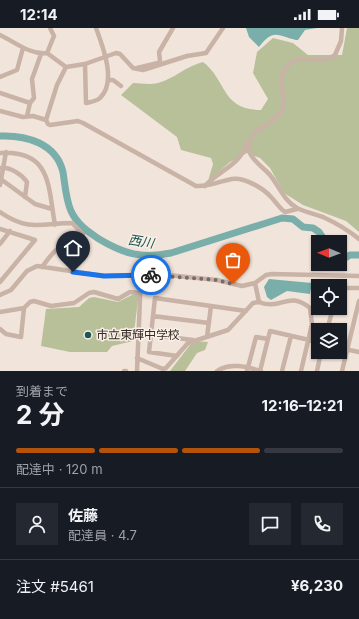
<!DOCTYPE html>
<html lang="ja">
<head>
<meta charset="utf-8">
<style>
	:root { --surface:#171b24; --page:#242831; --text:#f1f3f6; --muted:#9ea1a6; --line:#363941; --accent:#b45309 }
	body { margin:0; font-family:Inter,"Noto Sans JP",sans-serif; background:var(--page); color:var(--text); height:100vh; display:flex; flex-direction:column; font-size:15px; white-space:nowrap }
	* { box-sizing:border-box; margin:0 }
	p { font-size:13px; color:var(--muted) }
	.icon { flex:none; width:22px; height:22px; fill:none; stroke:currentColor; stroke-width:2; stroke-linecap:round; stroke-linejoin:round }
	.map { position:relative; height:343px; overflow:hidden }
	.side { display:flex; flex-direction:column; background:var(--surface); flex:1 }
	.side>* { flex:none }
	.needle { width:26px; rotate:271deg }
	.fabs { position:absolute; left:311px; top:207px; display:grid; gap:8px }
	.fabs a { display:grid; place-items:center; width:36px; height:36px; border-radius:0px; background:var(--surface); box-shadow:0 1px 3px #0004; font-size:20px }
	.pin { position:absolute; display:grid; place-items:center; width:34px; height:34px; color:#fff; margin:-41px -17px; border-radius:50% 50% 50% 0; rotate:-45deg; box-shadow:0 0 4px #0007 }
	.pin .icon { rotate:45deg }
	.courier { position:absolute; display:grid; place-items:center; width:40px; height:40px; margin:-20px; border:3px solid #1a73e8; border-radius:50%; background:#fff; color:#222; box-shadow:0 1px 5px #0007 }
	.summary em { font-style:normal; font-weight:700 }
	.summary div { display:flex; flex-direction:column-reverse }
	.summary { display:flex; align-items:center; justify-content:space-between; height:68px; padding:0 16px }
	h1 { font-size:26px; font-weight:700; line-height:30px }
	.bar { display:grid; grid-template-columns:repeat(4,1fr); gap:6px 4px; align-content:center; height:48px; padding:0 16px }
	.bar i { height:5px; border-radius:3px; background:var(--line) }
	.bar .current { background:var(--accent) }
	.bar p { grid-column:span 4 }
	.line { display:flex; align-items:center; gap:10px; padding:0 16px; border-top:1px solid var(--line) }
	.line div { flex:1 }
	.round { display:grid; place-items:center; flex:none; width:42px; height:42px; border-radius:0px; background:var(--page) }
	.status { display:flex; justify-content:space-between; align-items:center; height:28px; padding:0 20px; background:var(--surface); direction:ltr }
	.status svg { height:11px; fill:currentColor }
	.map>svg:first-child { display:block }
</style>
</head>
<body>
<div class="status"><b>12:14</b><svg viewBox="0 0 49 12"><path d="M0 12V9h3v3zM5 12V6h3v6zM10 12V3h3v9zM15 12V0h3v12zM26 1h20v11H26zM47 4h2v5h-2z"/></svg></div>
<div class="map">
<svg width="359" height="343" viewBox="0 0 359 343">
	<rect width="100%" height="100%" fill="#f1e4da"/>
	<path fill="#b8c09a" d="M 347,0 L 359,0 L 359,204 L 346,193 L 303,177 L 284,165 L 270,140 L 260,130 L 247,125 L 230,134 L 208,153 L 213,136 L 211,130 L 181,122 L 177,109 L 121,67 L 133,55 C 141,55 150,57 158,55 C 174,51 186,38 203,34 C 227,52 221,82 261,82 L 268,71 L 253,45 L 257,24 L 273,10 L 293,15 L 308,27 L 342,27 Z
		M 134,266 L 138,267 L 138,272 L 133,313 L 112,318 L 107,324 L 70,324 L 41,318 L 46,281 L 79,279 L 89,270 L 94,269 L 118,274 Z
		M 193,313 L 208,314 L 205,322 L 197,325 L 185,343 L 170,343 Z"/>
	<path fill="#79aeab" d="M 246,0 L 317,0 L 305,2 L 298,12 L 296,12 C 277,8 274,0 259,19 L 249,9 Z
		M 269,251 L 312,255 L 310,266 L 287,263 L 271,272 L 267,269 L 264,259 Z"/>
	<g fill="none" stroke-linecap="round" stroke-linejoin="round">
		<path stroke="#79aeab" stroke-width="7" d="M 0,108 C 26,107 56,115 63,144 C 65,157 66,172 71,183 C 77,196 87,203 99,211 C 124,226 142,231 171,225 L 282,190 L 293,191 L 303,199 L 313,200 L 319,204 L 326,214
			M 340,233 L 350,227 L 359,227"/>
		<path stroke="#c9b2a6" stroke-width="4.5" d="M 342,0 L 341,13 L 335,27 C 319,38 303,26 292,34 C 271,50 290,67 281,84 C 274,96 257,98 251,110 C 249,114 249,120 250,125 C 254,134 264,140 270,147 C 279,158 284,173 297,180 C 305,184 314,186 323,189 C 336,195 348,202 359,211
			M 0,7 C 15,14 30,27 47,25 L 54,8 L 50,0
			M 47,25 L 66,39 L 85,36 L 116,25 L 120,26 L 133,40 L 143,42 L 187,28 L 206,25 L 223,0
			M 85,36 L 86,75 C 90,74 97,73 100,70 C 117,54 103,19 96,0
			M 137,40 L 158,35 L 160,33 L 159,24 L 173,0
			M 0,49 L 17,42 L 23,20
			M 108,52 L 113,52 L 121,58
			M 0,65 L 30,75
			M 0,83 L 23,89 L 33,88 L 46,92 L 57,57 L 66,39
			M 27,88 L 30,75 L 34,70 L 32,51 L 41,26
			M 46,92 L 48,96 L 50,97 L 78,93 L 83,95 L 196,158 C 209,159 220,153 232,151 C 244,149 263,160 271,169 C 276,174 279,180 285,184 L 297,181
			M 0,125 C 52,122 48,159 55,197
			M 0,140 C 10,138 22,147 27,154 L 25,169
			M 2,152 L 35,176 L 52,181
			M 0,157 L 6,124
			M 205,158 C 218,143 241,137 246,116 L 249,115
			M 0,184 C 29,204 41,195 72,195 L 83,206 C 81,223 70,214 59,220 C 52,224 47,233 42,239
			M 0,201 L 35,212 L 0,254
			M 0,216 L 10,203
			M 255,255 L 259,274 C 281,283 288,262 310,280 L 312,296 L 301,343
			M 340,260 L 359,260
			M 0,267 L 11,262 L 27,243 L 37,238 L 104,248 L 158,246 L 217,252 L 242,258 L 255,255 L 266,247 L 272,246 L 359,248
			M 0,284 L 24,280 L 30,274 L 34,273 L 51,278 L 74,275 L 89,265 L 94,264 L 118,271 L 130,264 L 140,265
			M 153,288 L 209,295
			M 0,301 L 6,306 L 21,309 L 24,280
			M 327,302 L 333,280
			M 151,307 L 193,312
			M 207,309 L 211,278
			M 340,320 L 359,324
			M 177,328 L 149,324 L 155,270 L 246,283
			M 137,330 L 163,341 L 166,340 L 188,315 L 228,302 L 253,275 L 259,274
			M 124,343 L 126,343
			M 137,343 L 141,247
			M 217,343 C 230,334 247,339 261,343
			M 247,343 L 256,309 L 268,311
			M 260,343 L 270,303 L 318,314
			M 282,343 L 291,308
			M 317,343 L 321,324
			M 342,343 L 359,273"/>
	</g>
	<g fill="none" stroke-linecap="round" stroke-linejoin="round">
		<path stroke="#776b66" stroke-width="4" stroke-dasharray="0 7.2" d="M 151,247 L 217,252 L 233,256"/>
		<path stroke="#1a73e8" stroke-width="5" d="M 73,244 L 104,248 L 151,247"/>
	</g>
	<circle fill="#1d5754" stroke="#f9efe6" stroke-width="1.5" cx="88" cy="307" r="4"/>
	<g text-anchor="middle" stroke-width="3" stroke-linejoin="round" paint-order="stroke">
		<g font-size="12" fill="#362a27" stroke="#f9efe6" text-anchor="start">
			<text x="96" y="311">市立東輝中学校</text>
		</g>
		<g font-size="13" font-style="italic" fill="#1d5754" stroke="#f9efe6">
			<text transform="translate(141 213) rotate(9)" y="5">西川</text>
		</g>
	</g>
</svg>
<div class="fabs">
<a><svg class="needle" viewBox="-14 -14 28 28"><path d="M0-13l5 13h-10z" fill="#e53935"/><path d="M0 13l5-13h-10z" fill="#9ea1a6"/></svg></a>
<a><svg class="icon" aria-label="locate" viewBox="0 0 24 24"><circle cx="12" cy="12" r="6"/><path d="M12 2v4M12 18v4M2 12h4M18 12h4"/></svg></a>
<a><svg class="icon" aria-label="layers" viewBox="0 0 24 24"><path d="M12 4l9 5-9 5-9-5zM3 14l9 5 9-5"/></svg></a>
</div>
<div class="pin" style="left:233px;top:256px;background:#ea580c"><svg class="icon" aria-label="bag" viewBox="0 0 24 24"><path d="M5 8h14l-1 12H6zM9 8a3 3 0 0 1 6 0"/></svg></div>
<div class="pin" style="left:73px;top:244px;background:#1f2937"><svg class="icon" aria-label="home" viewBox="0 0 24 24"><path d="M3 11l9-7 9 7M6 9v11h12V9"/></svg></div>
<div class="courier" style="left:151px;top:247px"><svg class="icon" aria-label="bike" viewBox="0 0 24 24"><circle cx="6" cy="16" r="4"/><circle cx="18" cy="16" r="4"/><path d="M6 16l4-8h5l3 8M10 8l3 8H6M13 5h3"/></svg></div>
</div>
<section class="side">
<div class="summary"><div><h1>2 分</h1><p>到着まで</p></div><em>12:16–12:21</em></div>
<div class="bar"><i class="current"></i><i class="current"></i><i class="current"></i><i></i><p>配達中 · 120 m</p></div>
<div class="line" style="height:72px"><a class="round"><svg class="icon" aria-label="person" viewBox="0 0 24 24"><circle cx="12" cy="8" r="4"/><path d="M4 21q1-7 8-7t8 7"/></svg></a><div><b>佐藤</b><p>配達員 · 4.7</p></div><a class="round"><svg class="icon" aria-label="chat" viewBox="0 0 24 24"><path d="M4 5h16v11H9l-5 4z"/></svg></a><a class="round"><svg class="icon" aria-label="phone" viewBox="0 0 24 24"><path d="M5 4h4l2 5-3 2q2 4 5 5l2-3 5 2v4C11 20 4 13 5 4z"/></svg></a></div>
<div class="line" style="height:52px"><div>注文 #5461</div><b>¥6,230</b></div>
</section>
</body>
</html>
